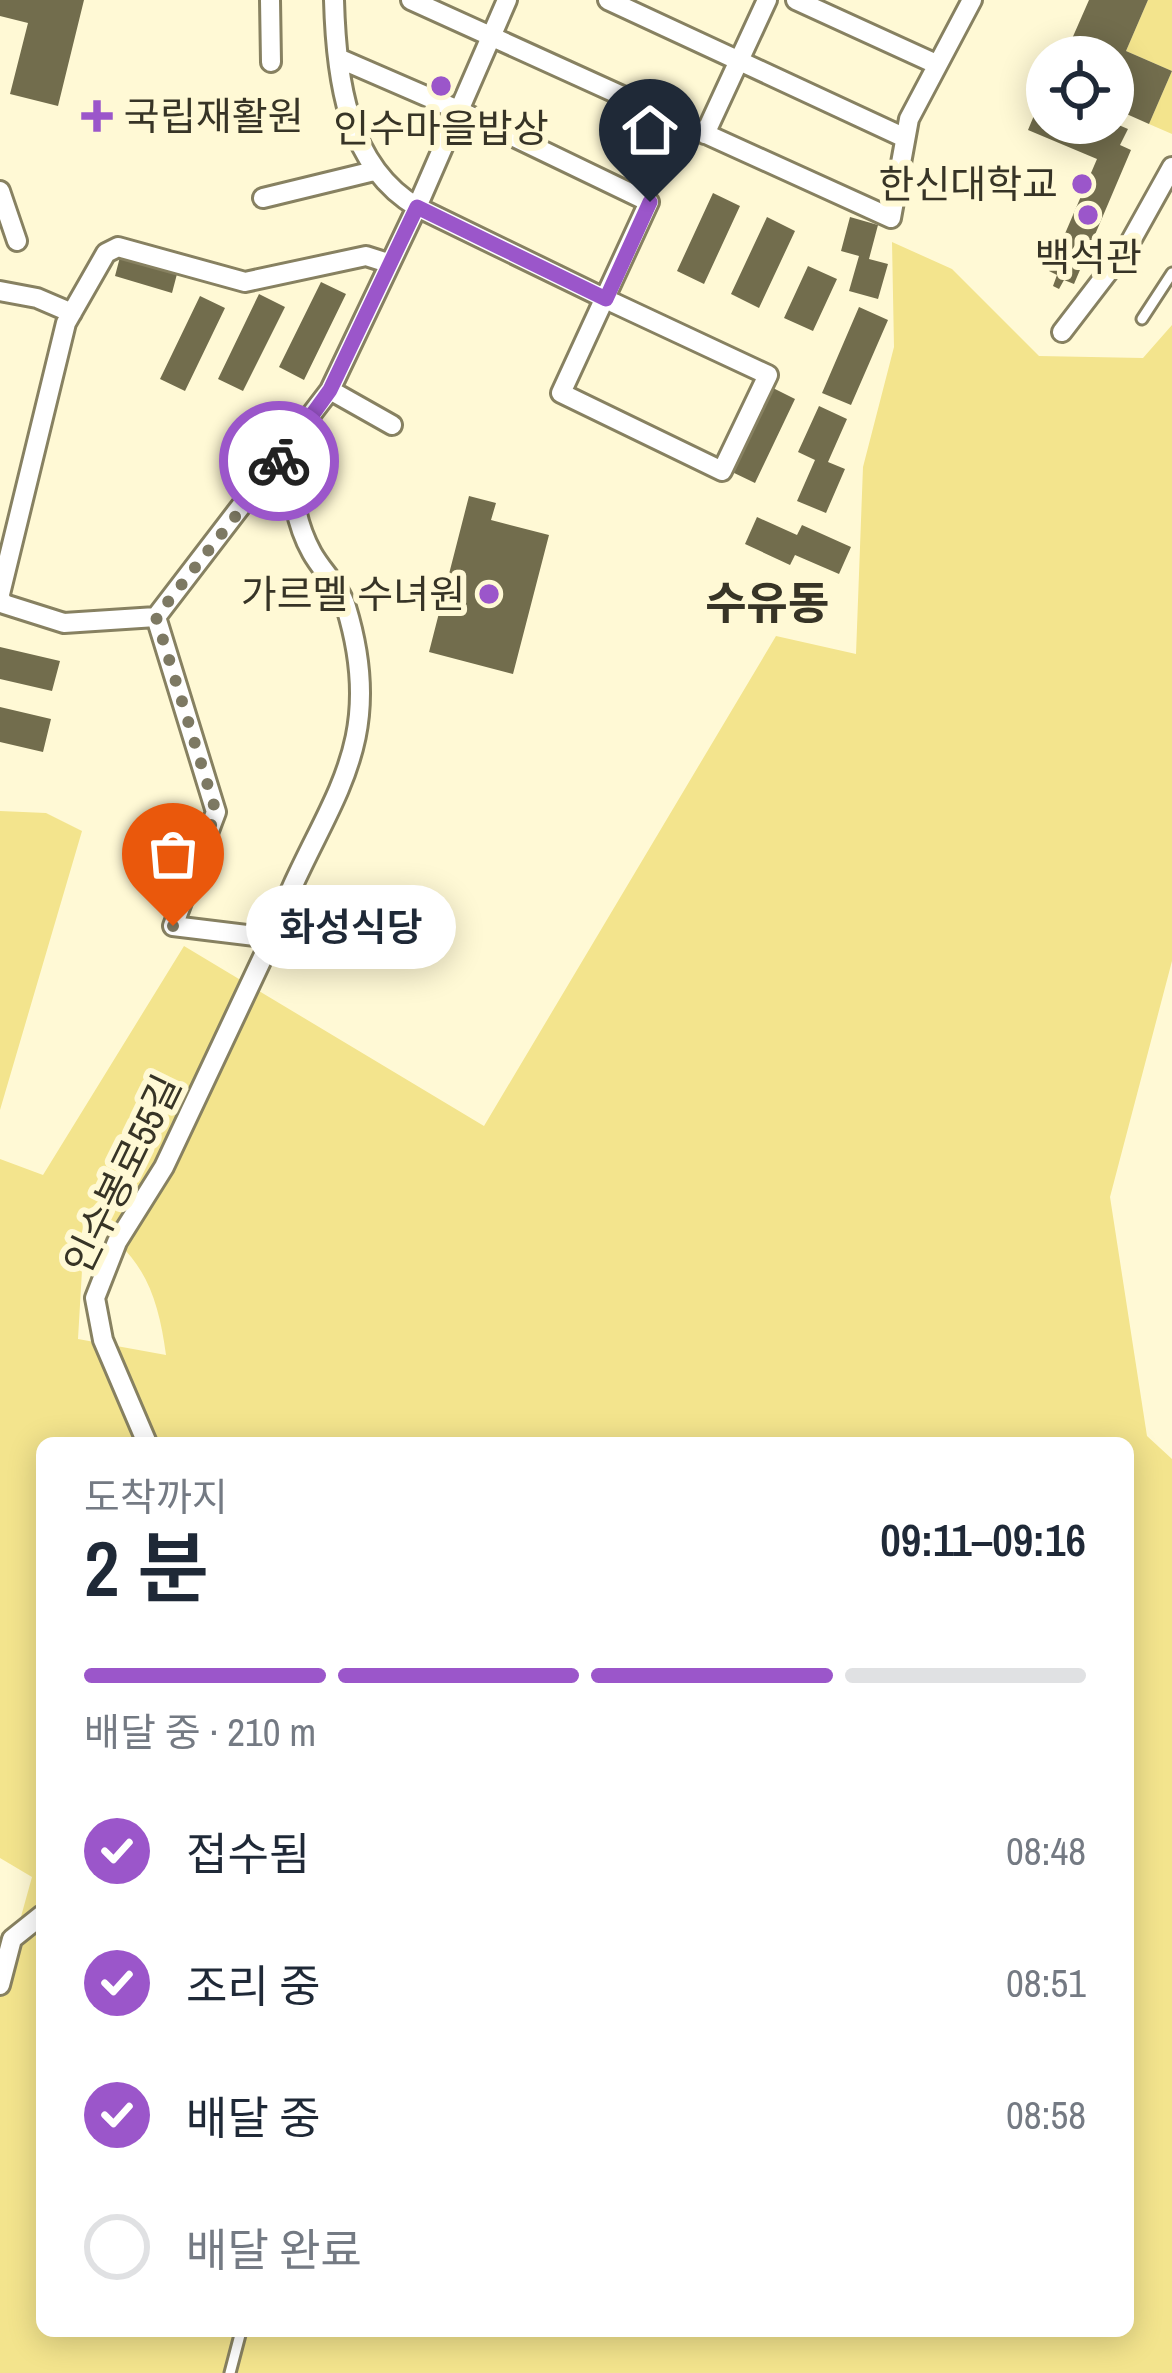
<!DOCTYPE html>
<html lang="ko">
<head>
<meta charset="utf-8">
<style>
	:root { --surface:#fff; --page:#f6f6f7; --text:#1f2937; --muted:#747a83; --line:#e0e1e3; --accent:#9b56ca }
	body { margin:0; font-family:"Archivo Narrow","Noto Sans KR",sans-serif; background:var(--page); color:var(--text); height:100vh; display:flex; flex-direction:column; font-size:45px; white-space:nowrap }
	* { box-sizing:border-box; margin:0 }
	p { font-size:39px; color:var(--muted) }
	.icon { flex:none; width:66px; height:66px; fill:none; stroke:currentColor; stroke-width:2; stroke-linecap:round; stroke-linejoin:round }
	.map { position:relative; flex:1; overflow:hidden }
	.details { position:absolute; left:36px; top:1437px; width:1098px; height:900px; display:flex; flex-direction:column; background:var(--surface); border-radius:18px; box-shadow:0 6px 30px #0003 }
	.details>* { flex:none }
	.fabs { position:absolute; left:1026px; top:36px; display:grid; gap:24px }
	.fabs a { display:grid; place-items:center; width:108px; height:108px; border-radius:50%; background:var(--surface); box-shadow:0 6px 30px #0003; font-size:60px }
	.pin { position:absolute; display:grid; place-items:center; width:102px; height:102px; color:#fff; margin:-123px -51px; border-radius:50% 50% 50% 0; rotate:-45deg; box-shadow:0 0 12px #0007 }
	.pin .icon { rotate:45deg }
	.courier { position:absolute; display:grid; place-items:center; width:120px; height:120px; margin:-60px; border:9px solid #9b56ca; border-radius:50%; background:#fff; color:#222; box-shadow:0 3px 15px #0007 }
	.bubble { position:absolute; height:84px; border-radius:42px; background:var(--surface); box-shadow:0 6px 30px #0003; font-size:39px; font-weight:600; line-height:84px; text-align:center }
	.head em { font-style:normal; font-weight:600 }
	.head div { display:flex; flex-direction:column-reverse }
	.head { display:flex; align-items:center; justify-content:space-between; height:204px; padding:0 48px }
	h1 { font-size:78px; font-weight:600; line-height:90px }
	.bar { display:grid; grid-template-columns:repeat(4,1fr); gap:18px 12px; align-content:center; height:144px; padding:0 48px }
	.bar i { height:15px; border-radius:9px; background:var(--line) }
	.bar .selected { background:var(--accent) }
	.bar p { grid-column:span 4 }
	ol { padding:0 48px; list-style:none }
	li { display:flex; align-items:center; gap:36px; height:132px }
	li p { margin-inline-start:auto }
	li .icon { padding:12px; border-radius:50%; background:var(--accent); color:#fff; stroke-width:4 }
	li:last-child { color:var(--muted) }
	li i { width:66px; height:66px; border:6px solid var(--line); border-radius:50% }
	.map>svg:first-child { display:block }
</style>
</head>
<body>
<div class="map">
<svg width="1172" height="2373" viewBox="0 0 1172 2373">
	<rect width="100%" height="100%" fill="#fff9d5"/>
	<path fill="#f3e48d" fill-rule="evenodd" d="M 1148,0 L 1172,0 L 1172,134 L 1149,124 L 1172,71 L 1126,51 Z
		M 892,242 L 952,269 L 1039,356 L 1143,358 L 1172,325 L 1172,961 L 1110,1197 L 1147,1436 L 1172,1459 L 1172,2373 L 0,2373 L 0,1954 L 12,1949 L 32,1877 L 0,1858 L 0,1159 L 43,1175 L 184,946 L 484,1126 L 776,636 L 856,654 L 863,467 L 894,347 ZM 85,1219 C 142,1251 158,1294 166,1355 L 78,1339 ZM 42,1443 L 1128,1443 L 1128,2331 L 42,2331 Z
		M 0,811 L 46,813 L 82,831 L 0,1110 Z"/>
	<path fill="#726d4d" d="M 0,0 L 84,0 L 58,106 L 10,94 L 28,23 L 0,16 Z
		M 1089,0 L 1148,0 L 1126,51 L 1172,71 L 1149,124 L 1113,108 L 1113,57 L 1064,57 Z
		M 1040,101 L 1047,104 L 1047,123 L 1114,123 L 1128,129 L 1120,145 L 1131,150 L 1074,284 L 1064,280 L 1059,289 L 1053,286 L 1057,275 L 1049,271 L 1097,159 L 1028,130 Z
		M 713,193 L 740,206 L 704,284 L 677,271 Z
		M 767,217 L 795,231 L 759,308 L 731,294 Z
		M 850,217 L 878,225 L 869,259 L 888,264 L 878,299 L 849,291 L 859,256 L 841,251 Z
		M 120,257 L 177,274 L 172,293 L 115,276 Z
		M 808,266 L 837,279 L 813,331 L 784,318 Z
		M 321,282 L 346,294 L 304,380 L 279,367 Z
		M 259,294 L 285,307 L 243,391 L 218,379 Z
		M 200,296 L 225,308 L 185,391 L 160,379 Z
		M 859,307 L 888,320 L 851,405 L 822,393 Z
		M 771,387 L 795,399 L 755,483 L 730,471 Z
		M 819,406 L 847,419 L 828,462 L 845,469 L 826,513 L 797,501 L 815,460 L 798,452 Z
		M 469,496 L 496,503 L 491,520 L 549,535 L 513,674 L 429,652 Z
		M 757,517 L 797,535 L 802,525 L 851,547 L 839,574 L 795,555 L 790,565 L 745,544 Z
		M 0,647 L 60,661 L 52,691 L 0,679 Z
		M 0,707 L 51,719 L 43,752 L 0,742 Z"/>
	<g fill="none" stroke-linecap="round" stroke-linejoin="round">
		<defs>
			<path id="service" d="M 1142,319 L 1172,273
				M 230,2373 L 241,2331"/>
			<path id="minor" d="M 270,0 L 271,62
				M 334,0 C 336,76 346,165 417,207 L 606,299 L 614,303 L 768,375 L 722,471 L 561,393 L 649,202 L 458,110 L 338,58
				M 411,0 L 891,218 L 909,119 L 972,0
				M 608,0 L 903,137
				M 796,0 L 936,64
				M 705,134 L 767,0
				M 0,191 L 17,241
				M 263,198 L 374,171
				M 0,291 L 37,298 L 72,313
				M 1062,332 L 1128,246 L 1172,167
				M 330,390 L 392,425
				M 0,594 L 66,323 L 106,253 L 118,247 L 245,282 L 366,256 L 388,263
				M 0,598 L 4,604 L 64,623 L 156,617 L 330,390 L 417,207 L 507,0
				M 156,617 L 216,812 L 173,926 L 272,938 C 315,810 392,757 346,607 C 340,587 322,571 312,553 C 293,519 291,483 291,446
				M 147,1443 L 103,1340 L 95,1298 L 117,1242 L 164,1167 L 272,938
				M 0,1985 L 12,1939 L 42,1915"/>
		</defs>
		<use href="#service" stroke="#878161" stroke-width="15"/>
		<use href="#minor" stroke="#878161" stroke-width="24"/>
		<use href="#service" stroke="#fff" stroke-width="9"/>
		<use href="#minor" stroke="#fff" stroke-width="18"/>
	</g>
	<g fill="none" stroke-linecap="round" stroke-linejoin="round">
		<path stroke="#7d7963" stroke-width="12" stroke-dasharray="0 21.6" d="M 173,926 L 216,812 L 156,617 L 279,461"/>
		<path stroke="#9b56ca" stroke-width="15" d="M 279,461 L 330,390 L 417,207 L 606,299 L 650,202"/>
	</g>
	<g fill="#9b56ca" stroke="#fff9d5" stroke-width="4.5">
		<circle cx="441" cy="86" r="12"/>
		<path d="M91 98h12v12h12v12h-12v12h-12v-12h-12v-12h12z"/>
		<circle cx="1082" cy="184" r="12"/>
		<circle cx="1088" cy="215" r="12"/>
		<circle cx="489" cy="594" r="12"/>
	</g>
	<g text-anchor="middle" stroke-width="12" stroke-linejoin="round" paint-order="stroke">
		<g font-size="39" fill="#373426" stroke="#fff9d5">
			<text x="124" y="130" text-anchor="start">국립재활원</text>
			<text x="441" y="142">인수마을밥상</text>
			<text x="1058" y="198" text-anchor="end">한신대학교</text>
			<text x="1088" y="271">백석관</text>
			<text x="465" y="608" text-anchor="end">가르멜 수녀원</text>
		</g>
		<g font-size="39" fill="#373426" stroke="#fff9d5">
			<text transform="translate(122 1174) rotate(-64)" y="14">인수봉로55길</text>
		</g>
		<g font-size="45" font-weight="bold" fill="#373426" stroke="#fff9d5">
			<text x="767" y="619">수유동</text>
		</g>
	</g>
</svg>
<div class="fabs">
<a><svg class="icon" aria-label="locate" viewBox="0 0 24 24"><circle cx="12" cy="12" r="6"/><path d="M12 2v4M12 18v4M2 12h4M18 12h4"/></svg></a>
</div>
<div class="pin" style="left:173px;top:926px;background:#ea580c"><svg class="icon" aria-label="bag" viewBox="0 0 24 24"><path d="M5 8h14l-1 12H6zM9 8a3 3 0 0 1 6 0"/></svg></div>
<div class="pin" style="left:650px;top:202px;background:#1f2937"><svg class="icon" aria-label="home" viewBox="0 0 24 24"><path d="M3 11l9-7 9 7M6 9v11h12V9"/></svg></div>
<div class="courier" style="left:279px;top:461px"><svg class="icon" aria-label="bike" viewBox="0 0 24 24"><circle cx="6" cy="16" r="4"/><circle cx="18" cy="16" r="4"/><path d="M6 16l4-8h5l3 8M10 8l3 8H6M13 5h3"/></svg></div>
<div class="bubble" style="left:246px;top:885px;width:210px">화성식당</div>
<section class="details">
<div class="head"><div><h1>2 분</h1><p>도착까지</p></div><em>09:11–09:16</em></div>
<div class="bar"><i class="selected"></i><i class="selected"></i><i class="selected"></i><i></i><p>배달 중 · 210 m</p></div>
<ol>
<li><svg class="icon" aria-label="check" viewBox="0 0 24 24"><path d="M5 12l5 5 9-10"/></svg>접수됨<p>08:48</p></li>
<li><svg class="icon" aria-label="check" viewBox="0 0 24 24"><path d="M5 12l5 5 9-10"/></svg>조리 중<p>08:51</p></li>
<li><svg class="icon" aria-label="check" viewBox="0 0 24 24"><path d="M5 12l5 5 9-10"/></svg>배달 중<p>08:58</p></li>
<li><i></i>배달 완료</li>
</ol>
</section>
</div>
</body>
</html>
